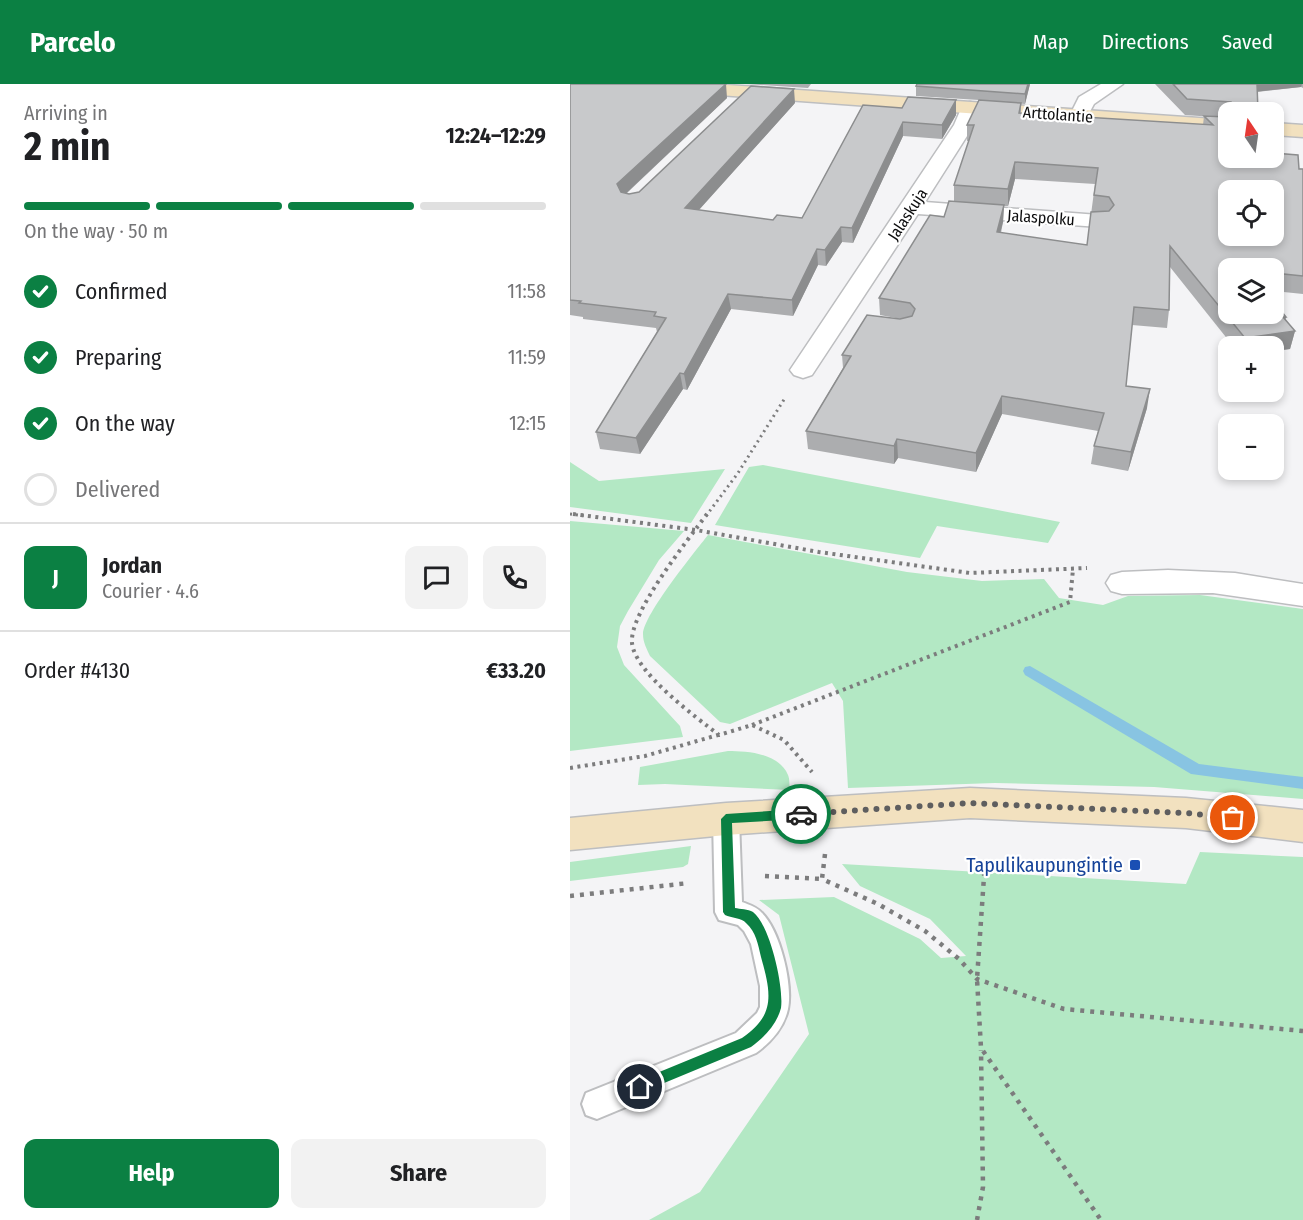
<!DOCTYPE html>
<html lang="en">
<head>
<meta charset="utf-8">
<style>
	:root { --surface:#fff; --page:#f2f2f2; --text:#202124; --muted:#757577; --line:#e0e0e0; --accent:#0b8043 }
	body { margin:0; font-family:"Fira Sans Condensed",sans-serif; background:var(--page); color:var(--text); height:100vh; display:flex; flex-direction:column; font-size:22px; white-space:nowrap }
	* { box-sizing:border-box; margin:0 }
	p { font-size:20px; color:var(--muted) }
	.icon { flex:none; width:33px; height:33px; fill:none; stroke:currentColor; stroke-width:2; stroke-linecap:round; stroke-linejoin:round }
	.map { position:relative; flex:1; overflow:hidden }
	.drawer { display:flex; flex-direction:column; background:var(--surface); width:570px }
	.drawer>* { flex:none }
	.needle { width:39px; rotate:347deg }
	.tools { position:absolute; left:648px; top:18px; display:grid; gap:12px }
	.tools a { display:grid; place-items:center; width:66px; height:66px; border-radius:12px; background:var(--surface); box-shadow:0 3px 9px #0003; font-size:30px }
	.pin { position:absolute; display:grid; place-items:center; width:51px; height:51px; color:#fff; margin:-26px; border:3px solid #fff; border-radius:50%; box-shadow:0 2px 6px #0007 }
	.courier { position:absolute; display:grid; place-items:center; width:60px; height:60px; margin:-30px; border:4px solid #0b8043; border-radius:50%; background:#fff; color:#222; box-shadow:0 2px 8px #0007 }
	.summary em { font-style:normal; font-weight:700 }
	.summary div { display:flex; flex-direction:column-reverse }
	.summary { display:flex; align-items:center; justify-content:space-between; height:102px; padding:0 24px }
	h1 { font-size:39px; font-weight:700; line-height:45px }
	.bar { display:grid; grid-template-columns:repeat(4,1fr); gap:9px 6px; align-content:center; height:72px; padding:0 24px }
	.bar i { height:8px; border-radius:4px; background:var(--line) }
	.bar .selected { background:var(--accent) }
	.bar p { grid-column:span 4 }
	.line { display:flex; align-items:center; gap:15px; padding:0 24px; border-top:2px solid var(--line) }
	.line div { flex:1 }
	.round { display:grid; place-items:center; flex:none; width:63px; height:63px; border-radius:12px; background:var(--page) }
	ol { padding:0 24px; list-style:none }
	li { display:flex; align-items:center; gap:18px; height:66px }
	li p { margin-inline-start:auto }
	li .icon { padding:6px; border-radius:50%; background:var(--accent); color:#fff; stroke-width:4 }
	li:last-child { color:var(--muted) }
	li i { width:33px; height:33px; border:3px solid var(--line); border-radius:50% }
	.action { display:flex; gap:12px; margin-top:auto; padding:12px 24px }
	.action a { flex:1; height:69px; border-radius:12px; background:var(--accent); color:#fff; font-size:24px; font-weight:700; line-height:69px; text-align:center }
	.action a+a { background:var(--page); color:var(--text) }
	header { display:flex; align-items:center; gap:36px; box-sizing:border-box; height:84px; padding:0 30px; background:var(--accent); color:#fff }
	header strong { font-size:28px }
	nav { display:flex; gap:33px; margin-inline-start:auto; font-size:21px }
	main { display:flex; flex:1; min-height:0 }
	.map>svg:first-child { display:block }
</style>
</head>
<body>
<header>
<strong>Parcelo</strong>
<nav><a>Map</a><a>Directions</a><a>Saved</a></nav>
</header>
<main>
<section class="drawer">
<div class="summary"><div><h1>2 min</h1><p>Arriving in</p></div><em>12:24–12:29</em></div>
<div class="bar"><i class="selected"></i><i class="selected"></i><i class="selected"></i><i></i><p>On the way · 50 m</p></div>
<ol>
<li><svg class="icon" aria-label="check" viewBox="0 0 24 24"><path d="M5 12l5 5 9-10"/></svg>Confirmed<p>11:58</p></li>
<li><svg class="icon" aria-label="check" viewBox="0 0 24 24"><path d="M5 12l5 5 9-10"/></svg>Preparing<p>11:59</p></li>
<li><svg class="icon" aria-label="check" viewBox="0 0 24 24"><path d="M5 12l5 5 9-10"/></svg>On the way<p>12:15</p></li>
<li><i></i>Delivered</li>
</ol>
<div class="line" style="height:108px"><b class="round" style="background:var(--accent);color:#fff">J</b><div><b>Jordan</b><p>Courier · 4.6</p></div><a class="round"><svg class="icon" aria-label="chat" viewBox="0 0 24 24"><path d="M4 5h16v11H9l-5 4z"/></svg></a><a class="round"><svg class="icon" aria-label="phone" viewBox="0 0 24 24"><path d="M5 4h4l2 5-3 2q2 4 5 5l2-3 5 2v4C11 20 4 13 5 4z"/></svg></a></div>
<div class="line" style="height:78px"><div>Order #4130</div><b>€33.20</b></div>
<div class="action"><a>Help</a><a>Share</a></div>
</section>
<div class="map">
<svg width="733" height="1136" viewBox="0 0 733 1136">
	<rect width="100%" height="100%" fill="#f4f4f6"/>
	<path fill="#b3e8c4" d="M 0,378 L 29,397 L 155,385 L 121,439 L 0,423 Z
		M 193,381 L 490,438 L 478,459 L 367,442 L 350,474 L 145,441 L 179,383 Z
		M 0,437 L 114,447 L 89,476 L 58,527 L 50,542 L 47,563 L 54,581 L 110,642 L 113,653 L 0,667 Z
		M 138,451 L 337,488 L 412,497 L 474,495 L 489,514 L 533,521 L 558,512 L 630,511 L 733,525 L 733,715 L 584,703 L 425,699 L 278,704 L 273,617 L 262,599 L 160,640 L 150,638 L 80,572 C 77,565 73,559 73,550 C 74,530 124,469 138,451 Z
		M 158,667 C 177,667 209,669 218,691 C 220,695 219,702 220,706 L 95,700 L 68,701 L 70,683 Z
		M 121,762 L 118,780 L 113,783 L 0,797 L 0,778 Z
		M 630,768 L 733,773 L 733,1136 L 79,1136 L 130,1108 L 239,950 L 209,831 L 189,816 L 264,813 L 350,855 L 371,874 L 396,872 L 360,835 L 290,802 L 272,780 L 616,800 Z"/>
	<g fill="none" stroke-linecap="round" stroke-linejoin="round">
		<path fill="#88c4e2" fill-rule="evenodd" d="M 460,582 L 629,680 L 733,693 L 733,705 L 621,690 L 455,591 L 453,587 L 455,583 Z"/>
		<defs>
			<path id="lane" d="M 156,724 L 165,728 L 169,735 L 172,818 C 180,821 187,823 192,829 C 210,847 223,900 218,925 C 214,944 201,958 186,969 L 27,1035 L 16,1031 L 12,1020 L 16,1009 L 166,949 L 187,929 L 190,923 L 190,902 L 181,860 L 174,847 L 168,841 L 149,836 L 145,828 L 143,735 L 147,728 Z"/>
			<path id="street" d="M 531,0 L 553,0 L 524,20 L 516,35 L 502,35 L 500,31 L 509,13 Z
				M 400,18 L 407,20 L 409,24 L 404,41 L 355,118 L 529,131 L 537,132 L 540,137 L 537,142 L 529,143 L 348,130 L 242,291 L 233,294 L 224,291 L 220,286 L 384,41 L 393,20 Z
				M 598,486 L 665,489 L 733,500 L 733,522 L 643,509 L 552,510 L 541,507 L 536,499 L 541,491 L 552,488 Z"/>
			<path id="secondary" d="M 57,0 L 143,0 L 658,36 L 658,48 L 66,5 L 60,4 Z
				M 704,39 L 733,41 L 733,53 L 704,51 Z
				M 400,704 L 616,714 L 733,726 L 733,758 L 616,744 L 400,734 L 156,751 L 0,766 L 0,734 L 156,719 Z"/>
		</defs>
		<use href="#lane" stroke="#bdbec0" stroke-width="4"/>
		<use href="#street" stroke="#bdbec0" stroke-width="3"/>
		<use href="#secondary" stroke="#bdbec0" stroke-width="3"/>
		<path stroke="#7c7c7d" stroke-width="3" stroke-dasharray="2 4" stroke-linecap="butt" d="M 0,430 L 15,432
			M 136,432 L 168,389 L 215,314"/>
		<path stroke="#7c7c7d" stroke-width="4" stroke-dasharray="3 4.5" stroke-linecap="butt" d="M 3,430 L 126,446 L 249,468 L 400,489 L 517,484
			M 137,430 C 118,456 59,529 62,559 C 65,589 126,633 149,651 L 182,641 L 214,656 L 242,688
			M 182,641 L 500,518 L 503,485
			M 0,684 L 75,672 L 148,651"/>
		<path stroke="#7c7c7d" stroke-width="4.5" stroke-dasharray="4 6" stroke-linecap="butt" d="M 255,770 L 252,795 L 308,820 L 355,847 L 389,875 L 407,895 L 494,925 L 733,947
			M 415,778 L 407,895 L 411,964 L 531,1136
			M 195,792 L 252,795
			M 0,812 L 119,799
			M 407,1136 L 413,1103 L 411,966"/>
		<use href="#lane" fill="#fff" fill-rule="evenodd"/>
		<use href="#street" fill="#fff" fill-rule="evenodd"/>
		<use href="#secondary" fill="#f2e1bf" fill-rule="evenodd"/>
	</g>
	<path fill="#acadaf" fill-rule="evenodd" d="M 0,0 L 157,14 L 57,109 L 59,110 L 69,108 L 225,19 L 129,126 L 203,136 L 232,134 L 293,21 L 386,31 L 372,55 L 333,52 L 283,159 L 272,158 L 256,182 L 248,181 L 223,232 L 161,225 L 117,306 L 113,305 L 70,370 L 30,365 L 26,348 L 87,248 L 86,244 L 13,235 L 13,233 L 0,231 Z
		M 175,0 L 241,0 L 238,4 Z
		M 460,0 L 455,20 L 423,17 L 451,19 L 451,29 L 633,41 L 634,32 L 644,33 L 615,31 L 585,0 L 733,0 L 733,4 L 731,3 L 687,8 L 688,28 L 658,28 L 658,74 L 733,85 L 733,210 L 704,207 L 704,184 L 658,184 L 716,233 L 715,235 L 725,247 L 720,265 L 704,267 L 704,262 L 663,262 L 600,183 L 599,226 L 597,244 L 562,241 L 556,302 L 577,324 L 558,387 L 521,380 L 524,362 L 528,347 L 432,330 L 406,388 L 328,374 L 324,380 L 238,365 L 236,347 L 273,284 L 272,271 L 331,235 L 310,231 L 309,214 L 374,133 L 384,118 L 384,101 L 399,57 L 397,57 L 397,41 L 409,16 L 346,12 L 346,2 ZM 445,95 L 525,100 L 517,161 L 431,149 L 433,138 L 434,122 L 438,122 Z"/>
	<path fill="#8c8d8e" d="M 156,0 L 157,14 L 50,115 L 47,100 Z
		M 458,0 L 460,0 L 455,20 L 455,10 Z
		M 685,0 L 732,0 L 731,3 L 684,8 Z
		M 224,5 L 225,19 L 117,139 L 115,124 Z
		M 386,16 L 386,31 L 372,55 L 372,41 Z
		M 333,38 L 333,52 L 283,159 L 282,144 Z
		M 445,78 L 445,95 L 438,122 L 438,105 Z
		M 434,121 L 433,138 L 426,165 L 427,148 Z
		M 271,143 L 272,158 L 256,182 L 255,166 Z
		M 247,165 L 248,181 L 223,232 L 222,216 Z
		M 158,210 L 161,225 L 117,306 L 114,290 Z
		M 713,233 L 716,233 L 712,249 L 725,247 L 720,265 L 704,267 L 704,262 L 673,262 L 675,254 Z
		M 110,289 L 113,305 L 70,370 L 66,354 Z
		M 580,305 L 577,324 L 558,387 L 561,368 Z
		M 432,312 L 432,330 L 406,388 L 406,369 Z
		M 327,355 L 328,374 L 324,380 L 324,362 Z"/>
	<path fill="#c8c9cb" stroke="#8c8d8e" stroke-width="1.5" fill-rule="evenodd" d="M 0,0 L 156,0 L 47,100 L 51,108 L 59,110 L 69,108 L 181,2 L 224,5 L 115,124 L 203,136 L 207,131 L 232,134 L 293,21 L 332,24 L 338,13 L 386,16 L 372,41 L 333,38 L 282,144 L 271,143 L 255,166 L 247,165 L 222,216 L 158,210 L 114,290 L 110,289 L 66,354 L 26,348 L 96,234 L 84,232 L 86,228 L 9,219 L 11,217 L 0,216 Z
		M 347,0 L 458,0 L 455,10 L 346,2 Z
		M 603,0 L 687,0 L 688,28 L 663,28 L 663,20 L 661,18 L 617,15 Z
		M 409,16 L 451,19 L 449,29 L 643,41 L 634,32 L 658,33 L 658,74 L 704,74 L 704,69 L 728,71 L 729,85 L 733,85 L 733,192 L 704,189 L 704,184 L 658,184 L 658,230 L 704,230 L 704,218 L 716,233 L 713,233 L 725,247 L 675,254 L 600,162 L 599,226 L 564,223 L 556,302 L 580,305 L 561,368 L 524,362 L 534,329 L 432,312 L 406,369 L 327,355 L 324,362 L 236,347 L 281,272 L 272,271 L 297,231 L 330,235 L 342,232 L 345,225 L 340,219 L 309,214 L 360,131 L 374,133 L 379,117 L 434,121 L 427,148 L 517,161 L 521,128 L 539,127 L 544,121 L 539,113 L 524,111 L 528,84 L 445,78 L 438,105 L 384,101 L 404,41 L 397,41 ZM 658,106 L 704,106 L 704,152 L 658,152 Z"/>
	<path fill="#0b8043" d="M 231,725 L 236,730 L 231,735 L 162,739 L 165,824 C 170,825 178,825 183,828 C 200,841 214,903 211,924 C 207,940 194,954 181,963 L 70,1009 L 65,1007 L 63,1003 L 65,998 L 172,954 C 206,931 201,909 191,873 C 188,860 186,848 176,839 C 172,834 161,834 155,831 L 153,828 L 151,735 L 156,730 Z"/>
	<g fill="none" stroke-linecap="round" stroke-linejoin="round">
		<path stroke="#5e5e5f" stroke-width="6" stroke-dasharray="0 10.8" d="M 231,730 L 400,719 L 616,729 L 663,734"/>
	</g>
	<rect fill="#1a4fb4" stroke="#fff" stroke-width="2" x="559" y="775" width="12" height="12" rx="3"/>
	<g text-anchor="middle" stroke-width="4.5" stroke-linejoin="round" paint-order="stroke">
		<g font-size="16" fill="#0d0d0e" stroke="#fff">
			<text transform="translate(488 30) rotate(4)" y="6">Arttolantie</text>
			<text transform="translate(337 130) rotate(-57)" y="6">Jalaskuja</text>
			<text transform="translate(471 133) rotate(4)" y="6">Jalaspolku</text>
		</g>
		<g font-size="20" fill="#164399" stroke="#fff" text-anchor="end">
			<text x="553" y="788">Tapulikaupungintie</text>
		</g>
	</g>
</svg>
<div class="tools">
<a><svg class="needle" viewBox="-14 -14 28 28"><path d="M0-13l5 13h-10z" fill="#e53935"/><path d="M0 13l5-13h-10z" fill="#757577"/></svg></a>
<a><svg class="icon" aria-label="locate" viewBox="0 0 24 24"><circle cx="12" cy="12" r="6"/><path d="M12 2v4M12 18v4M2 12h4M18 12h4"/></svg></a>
<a><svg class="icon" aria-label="layers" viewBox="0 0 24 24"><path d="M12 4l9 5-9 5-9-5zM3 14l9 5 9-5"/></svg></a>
<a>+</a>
<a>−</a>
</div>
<div class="pin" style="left:663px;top:734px;background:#ea580c"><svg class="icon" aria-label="bag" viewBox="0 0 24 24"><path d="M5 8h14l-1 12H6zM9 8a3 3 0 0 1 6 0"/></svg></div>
<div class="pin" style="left:70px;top:1003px;background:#1f2937"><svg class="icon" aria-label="home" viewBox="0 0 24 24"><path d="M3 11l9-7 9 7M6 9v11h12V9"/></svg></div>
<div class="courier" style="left:231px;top:730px"><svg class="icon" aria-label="car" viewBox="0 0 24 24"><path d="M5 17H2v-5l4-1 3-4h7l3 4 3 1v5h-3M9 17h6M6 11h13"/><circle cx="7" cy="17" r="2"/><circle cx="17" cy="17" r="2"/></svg></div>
</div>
</main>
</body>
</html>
